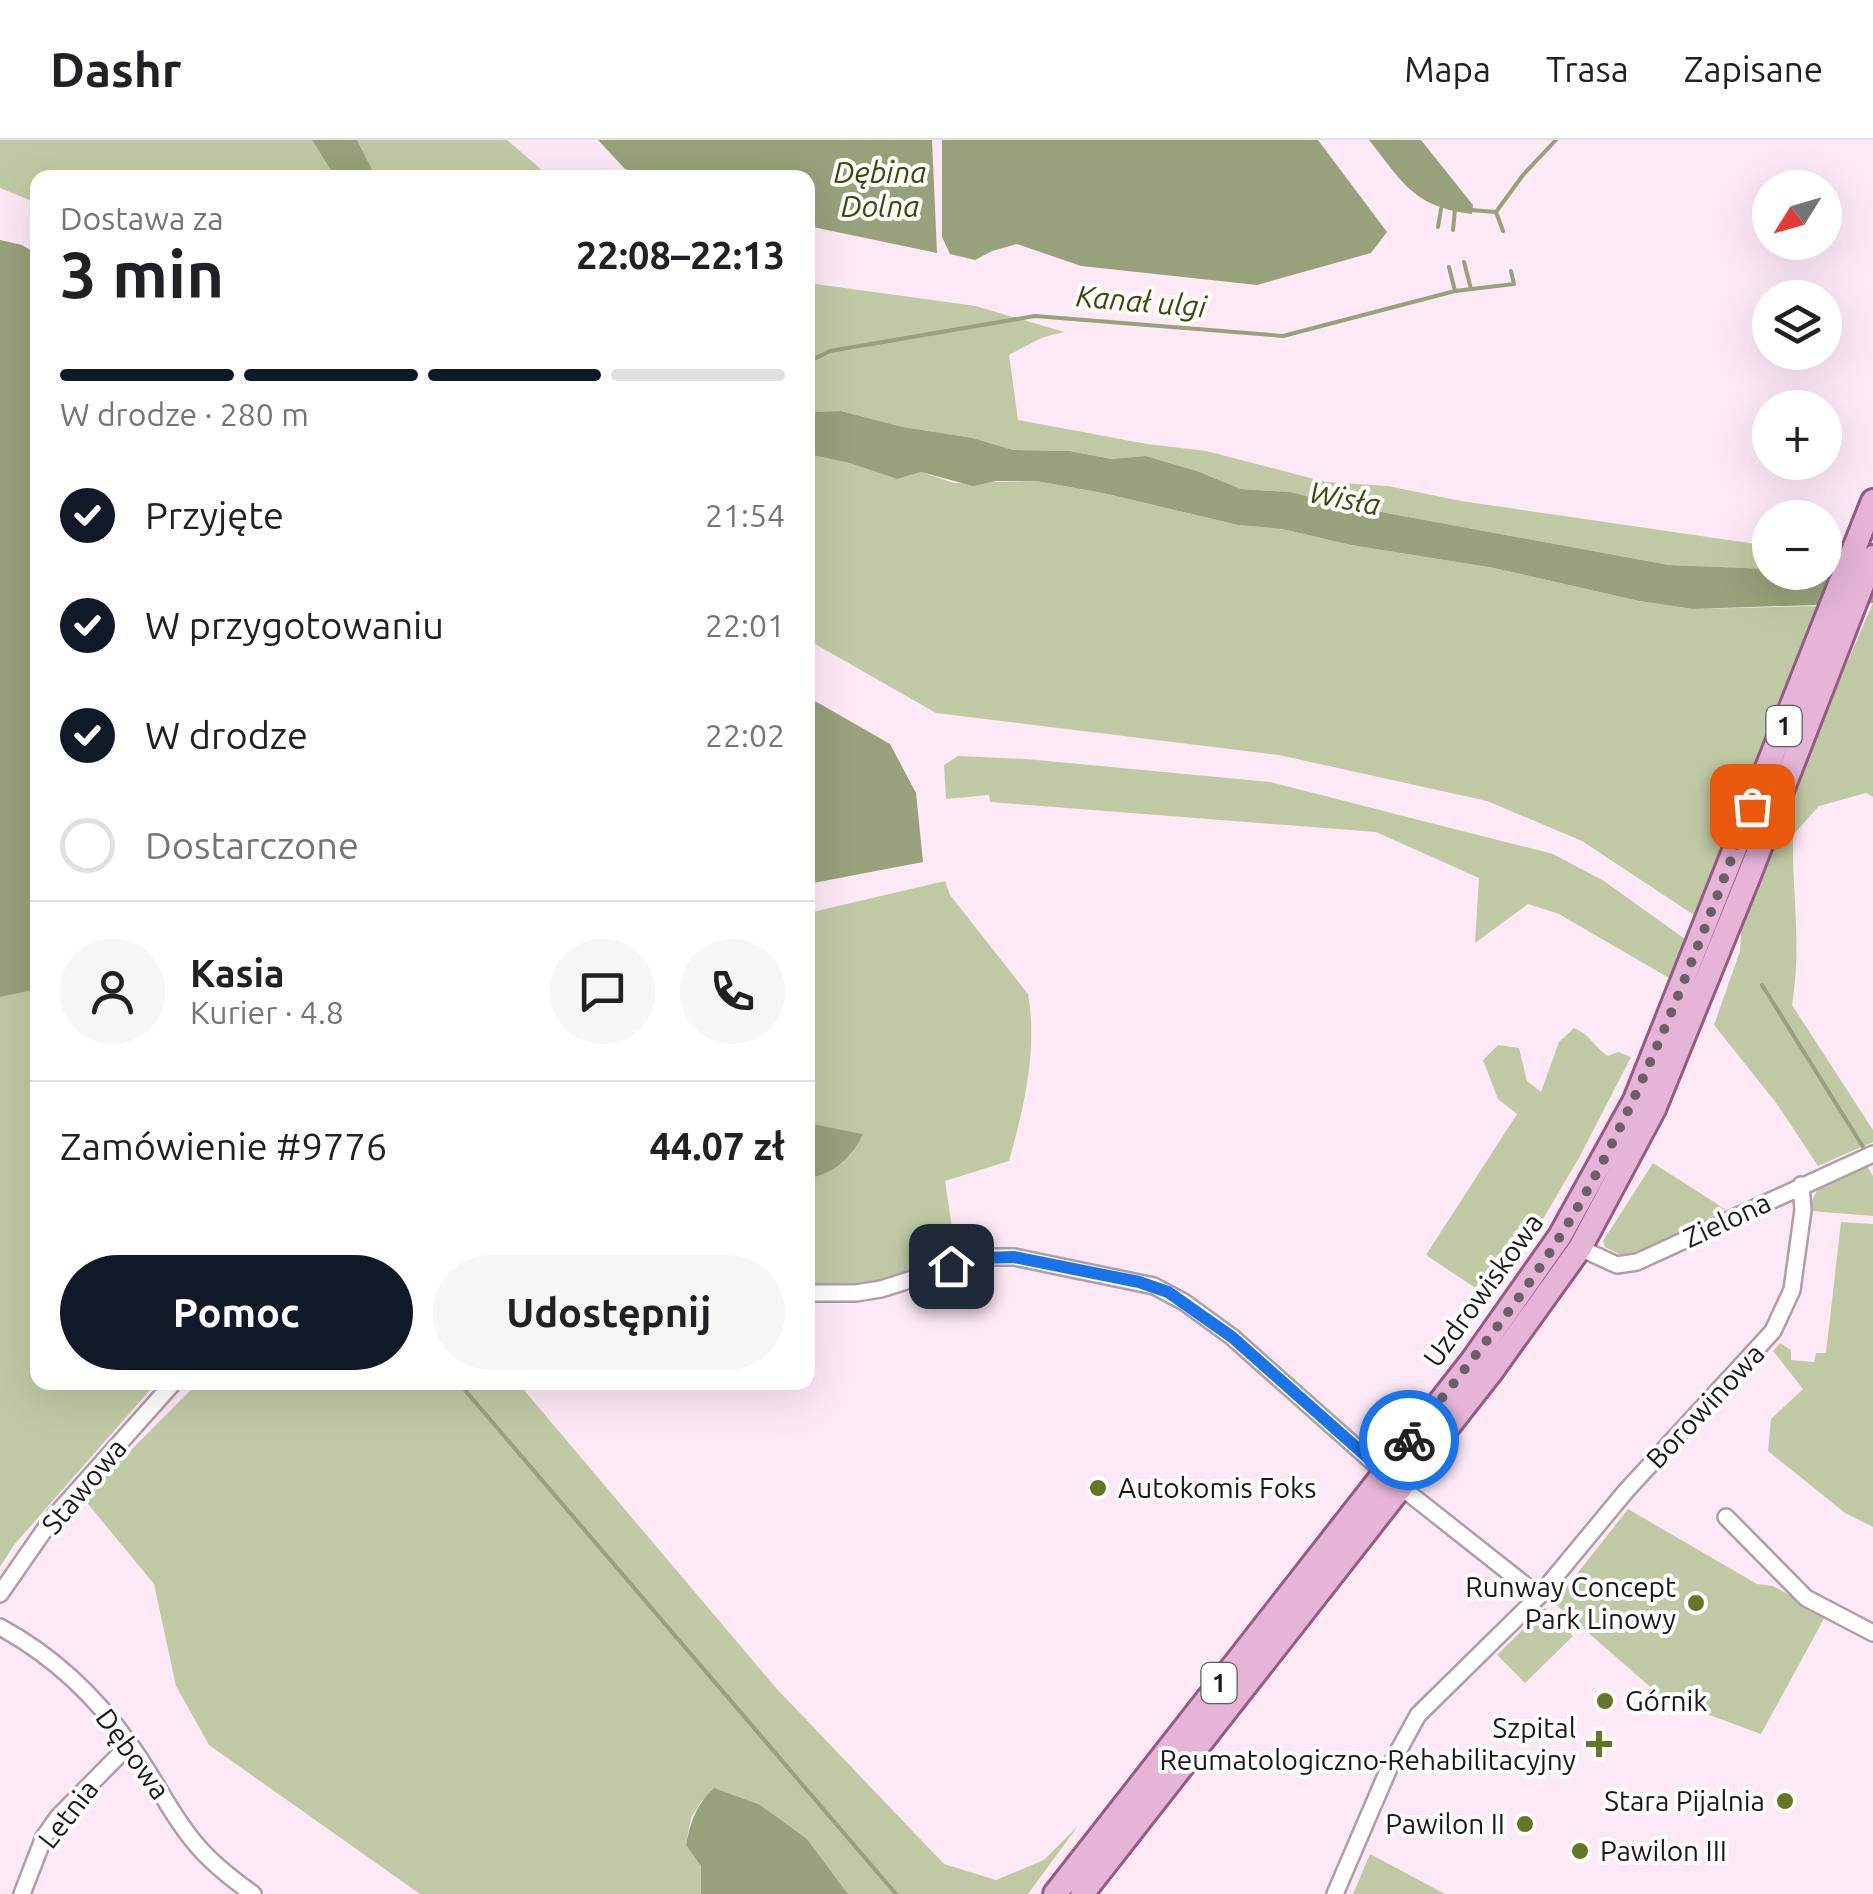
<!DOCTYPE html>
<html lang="pl">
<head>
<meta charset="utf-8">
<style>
	:root { --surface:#fff; --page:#f6f6f6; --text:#202124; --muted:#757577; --line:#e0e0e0; --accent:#111827 }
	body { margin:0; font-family:Ubuntu,sans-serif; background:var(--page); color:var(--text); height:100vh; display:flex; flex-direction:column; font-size:38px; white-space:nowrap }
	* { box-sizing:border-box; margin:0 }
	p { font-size:32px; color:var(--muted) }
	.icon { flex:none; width:55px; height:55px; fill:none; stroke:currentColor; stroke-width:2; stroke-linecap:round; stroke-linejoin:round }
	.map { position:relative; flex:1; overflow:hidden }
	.drawer { position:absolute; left:30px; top:30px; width:785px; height:1220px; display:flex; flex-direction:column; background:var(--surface); border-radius:20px; box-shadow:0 10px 40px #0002 }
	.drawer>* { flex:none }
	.needle { width:65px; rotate:233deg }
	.controls { position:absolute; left:1752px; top:30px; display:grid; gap:20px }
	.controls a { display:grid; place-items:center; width:90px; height:90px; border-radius:50%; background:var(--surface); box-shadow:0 10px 40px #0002; font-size:50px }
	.pin { position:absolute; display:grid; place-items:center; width:85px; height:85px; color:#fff; margin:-42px; border-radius:20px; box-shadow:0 5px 15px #0006 }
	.courier { position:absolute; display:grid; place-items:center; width:100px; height:100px; margin:-50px; border:8px solid #1a73e8; border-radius:50%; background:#fff; color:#222; box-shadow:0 2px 12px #0007 }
	.overview em { font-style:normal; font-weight:700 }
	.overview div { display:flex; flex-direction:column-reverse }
	.overview { display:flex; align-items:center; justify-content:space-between; height:170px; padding:0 30px }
	h1 { font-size:65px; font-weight:700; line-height:75px }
	.bar { display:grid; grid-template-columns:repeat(4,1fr); gap:15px 10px; align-content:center; height:120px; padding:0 30px }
	.bar i { height:12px; border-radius:8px; background:var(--line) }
	.bar .active { background:var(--accent) }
	.bar p { grid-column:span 4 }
	.line { display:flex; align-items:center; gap:25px; padding:0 30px; border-top:2px solid var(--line) }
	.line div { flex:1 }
	.round { display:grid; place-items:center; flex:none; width:105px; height:105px; border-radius:52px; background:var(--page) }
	ol { padding:0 30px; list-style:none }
	li { display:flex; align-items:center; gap:30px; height:110px }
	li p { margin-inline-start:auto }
	li .icon { padding:10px; border-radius:50%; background:var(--accent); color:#fff; stroke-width:4 }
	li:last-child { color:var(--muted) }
	li i { width:55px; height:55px; border:5px solid var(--line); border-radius:50% }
	.cta { display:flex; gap:20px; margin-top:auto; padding:20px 30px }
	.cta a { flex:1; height:115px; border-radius:60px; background:var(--accent); color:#fff; font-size:40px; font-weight:700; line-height:115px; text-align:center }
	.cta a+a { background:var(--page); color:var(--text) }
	header { display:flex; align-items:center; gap:60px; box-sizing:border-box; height:140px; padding:0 50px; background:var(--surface); border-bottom:2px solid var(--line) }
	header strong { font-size:48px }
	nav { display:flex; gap:55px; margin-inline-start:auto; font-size:35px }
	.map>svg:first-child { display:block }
</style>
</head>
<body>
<header>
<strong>Dashr</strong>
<nav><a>Mapa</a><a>Trasa</a><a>Zapisane</a></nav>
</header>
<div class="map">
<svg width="1873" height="1754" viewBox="0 0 1873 1754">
	<rect width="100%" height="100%" fill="#fde9f6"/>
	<path fill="#bfcaa4" d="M 0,0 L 312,0 L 335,37 L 38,38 L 37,63 L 0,48 Z
		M 357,0 L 507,0 L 550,37 L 376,37 Z
		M 808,143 L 976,166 L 1064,192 L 1041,198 L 1009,215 L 1018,280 L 1147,304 L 1206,311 L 1326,342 L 1388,346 L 1461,361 L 1770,406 L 1770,429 L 1669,425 L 1338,364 L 1290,352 L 1241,349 L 1197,331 L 1146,316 L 1111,319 L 1070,311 L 1013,310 L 973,298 L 903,287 L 841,271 L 808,272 Z
		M 808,314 L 849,323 L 897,339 L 921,332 L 954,343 L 1036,341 L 1103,353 L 1238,385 L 1282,389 L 1351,405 L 1494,428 L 1639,461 L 1693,469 L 1822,466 L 1697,777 L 1582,701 L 1487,661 L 1279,615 L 936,573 L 808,500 Z
		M 1873,463 L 1873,657 L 1866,653 L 1819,666 L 1793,695 C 1792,755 1802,805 1792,865 L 1873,990 L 1873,1002 L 1818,1026 L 1777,964 L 1714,885 L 1740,811 L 1742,775 L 1783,669 Z
		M 958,616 L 1026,619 L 1270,642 L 1553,714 L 1604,741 L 1685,799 L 1669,838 L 1559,774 L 1528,764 L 1475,803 L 1479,738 L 1376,692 L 990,662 L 989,655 L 946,659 L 944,625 Z
		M 945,741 L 950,755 L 1028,854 C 1038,909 1024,968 1009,1021 L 945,1041 L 956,1114 C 907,1134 860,1149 808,1147 L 808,1038 C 831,1036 853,1016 862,995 L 808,983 L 808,773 Z
		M 37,849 L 38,1242 L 156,1243 L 14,1405 L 0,1427 L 0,857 Z
		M 1574,888 C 1592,896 1593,906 1608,916 L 1618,912 L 1631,917 L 1580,1016 L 1536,1091 L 1486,1155 L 1426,1115 L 1517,974 L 1498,959 L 1483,920 L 1498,905 L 1519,908 L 1527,941 L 1541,952 L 1559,902 Z
		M 1653,1023 L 1725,1069 L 1642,1114 L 1623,1116 L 1605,1107 L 1603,1101 Z
		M 1867,1026 L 1873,1036 L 1873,1076 L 1811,1071 C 1812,1039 1841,1036 1867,1026 Z
		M 1841,1082 L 1873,1084 L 1873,1387 L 1845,1373 L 1768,1311 L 1771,1279 L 1803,1249 L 1773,1211 L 1780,1203 L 1791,1210 L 1791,1220 L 1814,1222 L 1816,1213 L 1826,1213 Z
		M 198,1243 L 518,1243 L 776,1548 L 944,1724 L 996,1740 L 1044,1720 L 1078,1686 L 1028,1754 L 848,1754 L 807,1699 L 702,1660 L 691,1678 L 686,1704 L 701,1726 L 701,1754 L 420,1754 L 209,1605 L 176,1546 L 154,1444 L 83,1358 Z
		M 1628,1369 L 1757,1444 L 1773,1446 L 1826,1475 L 1761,1594 L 1663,1558 L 1554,1463 Z
		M 1545,1468 L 1573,1496 L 1525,1543 L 1497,1515 Z
		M 1370,1714 L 1445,1754 L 1353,1754 Z"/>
	<path fill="#97a27a" d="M 312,0 L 357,0 L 376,37 L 335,37 Z
		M 598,0 L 932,0 L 937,113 L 808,86 L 808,38 L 644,37 L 625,29 Z
		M 942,0 L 1318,0 L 1387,92 L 1371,113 L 1257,145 L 1081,126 L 1017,104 L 992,111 L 975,120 L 950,114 L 942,97 Z
		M 1369,0 L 1421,0 L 1473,65 L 1472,74 C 1414,67 1403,43 1369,0 Z
		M 0,100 L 22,105 L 37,114 L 38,849 L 0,857 Z
		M 841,271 L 903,287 L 973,298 L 1013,310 L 1070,311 L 1111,319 L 1146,316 L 1197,331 L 1241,349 L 1290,352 L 1338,364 L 1669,425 L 1770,429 L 1770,432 L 1825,432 L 1825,428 L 1873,418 L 1873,463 L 1693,469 L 1639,461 L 1494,428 L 1351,405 L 1282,389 L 1238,385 L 1103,353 L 1036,341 L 996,341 L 973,346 L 921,332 L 897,339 L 849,323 L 808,314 L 808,272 Z
		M 808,557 L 890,604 L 916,653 L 923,722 L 808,744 Z
		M 808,983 L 862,994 L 863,994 C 853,1016 832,1036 808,1038 Z
		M 714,1648 L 760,1665 L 807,1699 L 848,1754 L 701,1754 L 701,1726 L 686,1705 C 691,1681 696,1665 714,1648 Z"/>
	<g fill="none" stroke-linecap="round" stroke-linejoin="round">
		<path stroke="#97a27a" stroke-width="4" d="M 1471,70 L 1496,72
			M 1496,72 L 1523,35 L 1556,0
			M 1496,72 L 1503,91
			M 1438,87 L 1441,69
			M 1453,90 L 1455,69
			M 1464,122 L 1471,149
			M 1449,127 L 1455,151
			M 808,222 L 830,211 L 1035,176 L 1283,196 L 1455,151 L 1514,144 L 1511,131
			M 1762,845 L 1865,1010
			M 458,1242 L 896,1754"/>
		<defs>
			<path id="minor" d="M 1580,1108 L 1617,1125 L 1637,1122 L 1873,1014
				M 808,1153 L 856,1153 L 881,1149 L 982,1117 L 1014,1117 L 1154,1146 L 1184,1162 L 1232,1197 L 1384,1332
				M 1401,1347 L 1539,1456
				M 1726,1377 L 1806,1458 L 1873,1493
				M 0,1454 L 52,1379 L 174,1242
				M 0,1487 C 52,1515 97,1558 131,1606 C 154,1637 170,1674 195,1703 C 211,1723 232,1739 253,1754
				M 22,1754 L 44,1697 L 58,1677 L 130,1604
				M 1335,1754 L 1390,1626 L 1418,1575 L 1539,1456 L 1626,1351 L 1773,1191 L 1792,1150 L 1803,1070 L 1801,1045"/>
			<path id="primary" d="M 1055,1754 L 1472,1221 L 1560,1096 L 1635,960 L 1873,361
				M 1082,1754 L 1491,1232 L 1580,1108 L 1654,969 L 1748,738 L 1873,417"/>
		</defs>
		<use href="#minor" stroke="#af9da8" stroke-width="20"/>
		<use href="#primary" stroke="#955c83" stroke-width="28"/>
		<use href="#minor" stroke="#fff" stroke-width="15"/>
		<use href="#primary" stroke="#e6b4d7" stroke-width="22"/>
	</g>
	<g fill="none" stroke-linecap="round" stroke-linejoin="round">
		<path stroke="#6b6067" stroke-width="10" stroke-dasharray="0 18" d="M 1409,1300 C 1470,1222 1534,1145 1583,1058 C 1653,934 1700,798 1752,666"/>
		<path stroke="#1a73e8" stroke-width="12" d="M 951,1126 L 982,1118 L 1014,1117 L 1139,1142 L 1168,1152 L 1232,1197 L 1384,1332 L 1409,1300"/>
	</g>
	<g fill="#657726" stroke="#fdfdfd" stroke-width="4">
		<circle cx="1098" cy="1348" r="10"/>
		<circle cx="1696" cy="1463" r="10"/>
		<circle cx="1605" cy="1561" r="10"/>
		<path d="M1594 1589h10v10h10v10h-10v10h-10v-10h-10v-10h10z"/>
		<circle cx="1785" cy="1661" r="10"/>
		<circle cx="1525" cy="1684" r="10"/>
		<circle cx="1580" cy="1711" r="10"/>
	</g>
	<g text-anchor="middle" stroke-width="8" stroke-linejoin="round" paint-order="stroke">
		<g fill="#fdfdfd" stroke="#605b5e" stroke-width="2.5">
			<rect x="1766.5" y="566" width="35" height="40" rx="8"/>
			<rect x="1201.5" y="1523" width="35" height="40" rx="8"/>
		</g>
		<g font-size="25" font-weight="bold" fill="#1d161a">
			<text x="1784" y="595">1</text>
			<text x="1219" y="1552">1</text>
		</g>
		<g font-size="28" fill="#1d161a" stroke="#fdfdfd">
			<text transform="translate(1727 1080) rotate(-25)" y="10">Zielona</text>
			<text transform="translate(1483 1150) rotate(-54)" y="10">Uzdrowiskowa</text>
			<text transform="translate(1705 1266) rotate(-47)" y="10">Borowinowa</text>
			<text transform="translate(84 1346) rotate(-50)" y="10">Stawowa</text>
			<text transform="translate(133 1614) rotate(54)" y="10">Dębowa</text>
			<text transform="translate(68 1674) rotate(-52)" y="10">Letnia</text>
		</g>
		<g font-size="28" fill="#1d161a" stroke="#fdfdfd" text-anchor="end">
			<text x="1118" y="1358" text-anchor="start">Autokomis Foks</text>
			<text x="1676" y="1457">Runway Concept<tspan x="1676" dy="32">Park Linowy</tspan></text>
			<text x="1625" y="1571" text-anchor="start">Górnik</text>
			<text x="1576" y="1598">Szpital<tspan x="1576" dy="32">Reumatologiczno-Rehabilitacyjny</tspan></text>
			<text x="1765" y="1671">Stara Pijalnia</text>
			<text x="1505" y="1694">Pawilon II</text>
			<text x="1600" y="1721" text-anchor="start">Pawilon III</text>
		</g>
		<g font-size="30" font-style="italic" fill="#3c4906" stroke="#fdfdfd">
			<text x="880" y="43">Dębina<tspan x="880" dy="34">Dolna</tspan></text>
			<text transform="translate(1141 162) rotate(5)" y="10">Kanał ulgi</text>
			<text transform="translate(1345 359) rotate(11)" y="10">Wisła</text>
		</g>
	</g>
</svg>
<div class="controls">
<a><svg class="needle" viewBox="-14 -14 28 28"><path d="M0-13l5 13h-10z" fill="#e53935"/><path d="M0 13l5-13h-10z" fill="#757577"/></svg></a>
<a><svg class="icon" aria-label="layers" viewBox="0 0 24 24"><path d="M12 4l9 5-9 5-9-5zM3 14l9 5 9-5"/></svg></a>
<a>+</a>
<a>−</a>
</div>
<div class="pin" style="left:1752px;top:666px;background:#ea580c"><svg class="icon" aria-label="bag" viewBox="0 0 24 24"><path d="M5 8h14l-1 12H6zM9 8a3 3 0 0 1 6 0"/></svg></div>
<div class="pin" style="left:951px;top:1126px;background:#1f2937"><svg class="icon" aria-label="home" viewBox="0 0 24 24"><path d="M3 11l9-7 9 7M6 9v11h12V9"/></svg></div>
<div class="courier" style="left:1409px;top:1300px"><svg class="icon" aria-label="bike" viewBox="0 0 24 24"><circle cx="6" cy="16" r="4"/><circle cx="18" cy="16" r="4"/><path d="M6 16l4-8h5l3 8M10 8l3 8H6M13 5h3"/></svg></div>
<section class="drawer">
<div class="overview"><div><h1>3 min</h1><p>Dostawa za</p></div><em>22:08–22:13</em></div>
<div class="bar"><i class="active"></i><i class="active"></i><i class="active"></i><i></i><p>W drodze · 280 m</p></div>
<ol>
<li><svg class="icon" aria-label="check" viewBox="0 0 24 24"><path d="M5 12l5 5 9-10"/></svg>Przyjęte<p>21:54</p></li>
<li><svg class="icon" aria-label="check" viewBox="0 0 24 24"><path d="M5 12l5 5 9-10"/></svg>W przygotowaniu<p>22:01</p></li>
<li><svg class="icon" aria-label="check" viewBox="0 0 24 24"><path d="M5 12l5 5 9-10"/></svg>W drodze<p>22:02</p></li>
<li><i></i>Dostarczone</li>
</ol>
<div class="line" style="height:180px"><a class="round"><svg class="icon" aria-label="person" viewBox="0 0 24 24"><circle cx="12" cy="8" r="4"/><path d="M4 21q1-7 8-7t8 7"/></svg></a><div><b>Kasia</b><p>Kurier · 4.8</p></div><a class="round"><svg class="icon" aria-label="chat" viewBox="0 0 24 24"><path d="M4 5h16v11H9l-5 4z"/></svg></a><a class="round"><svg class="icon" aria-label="phone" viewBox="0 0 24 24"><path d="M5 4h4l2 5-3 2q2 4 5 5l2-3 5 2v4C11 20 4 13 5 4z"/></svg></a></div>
<div class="line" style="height:130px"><div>Zamówienie #9776</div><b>44.07 zł</b></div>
<div class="cta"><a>Pomoc</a><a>Udostępnij</a></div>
</section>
</div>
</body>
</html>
